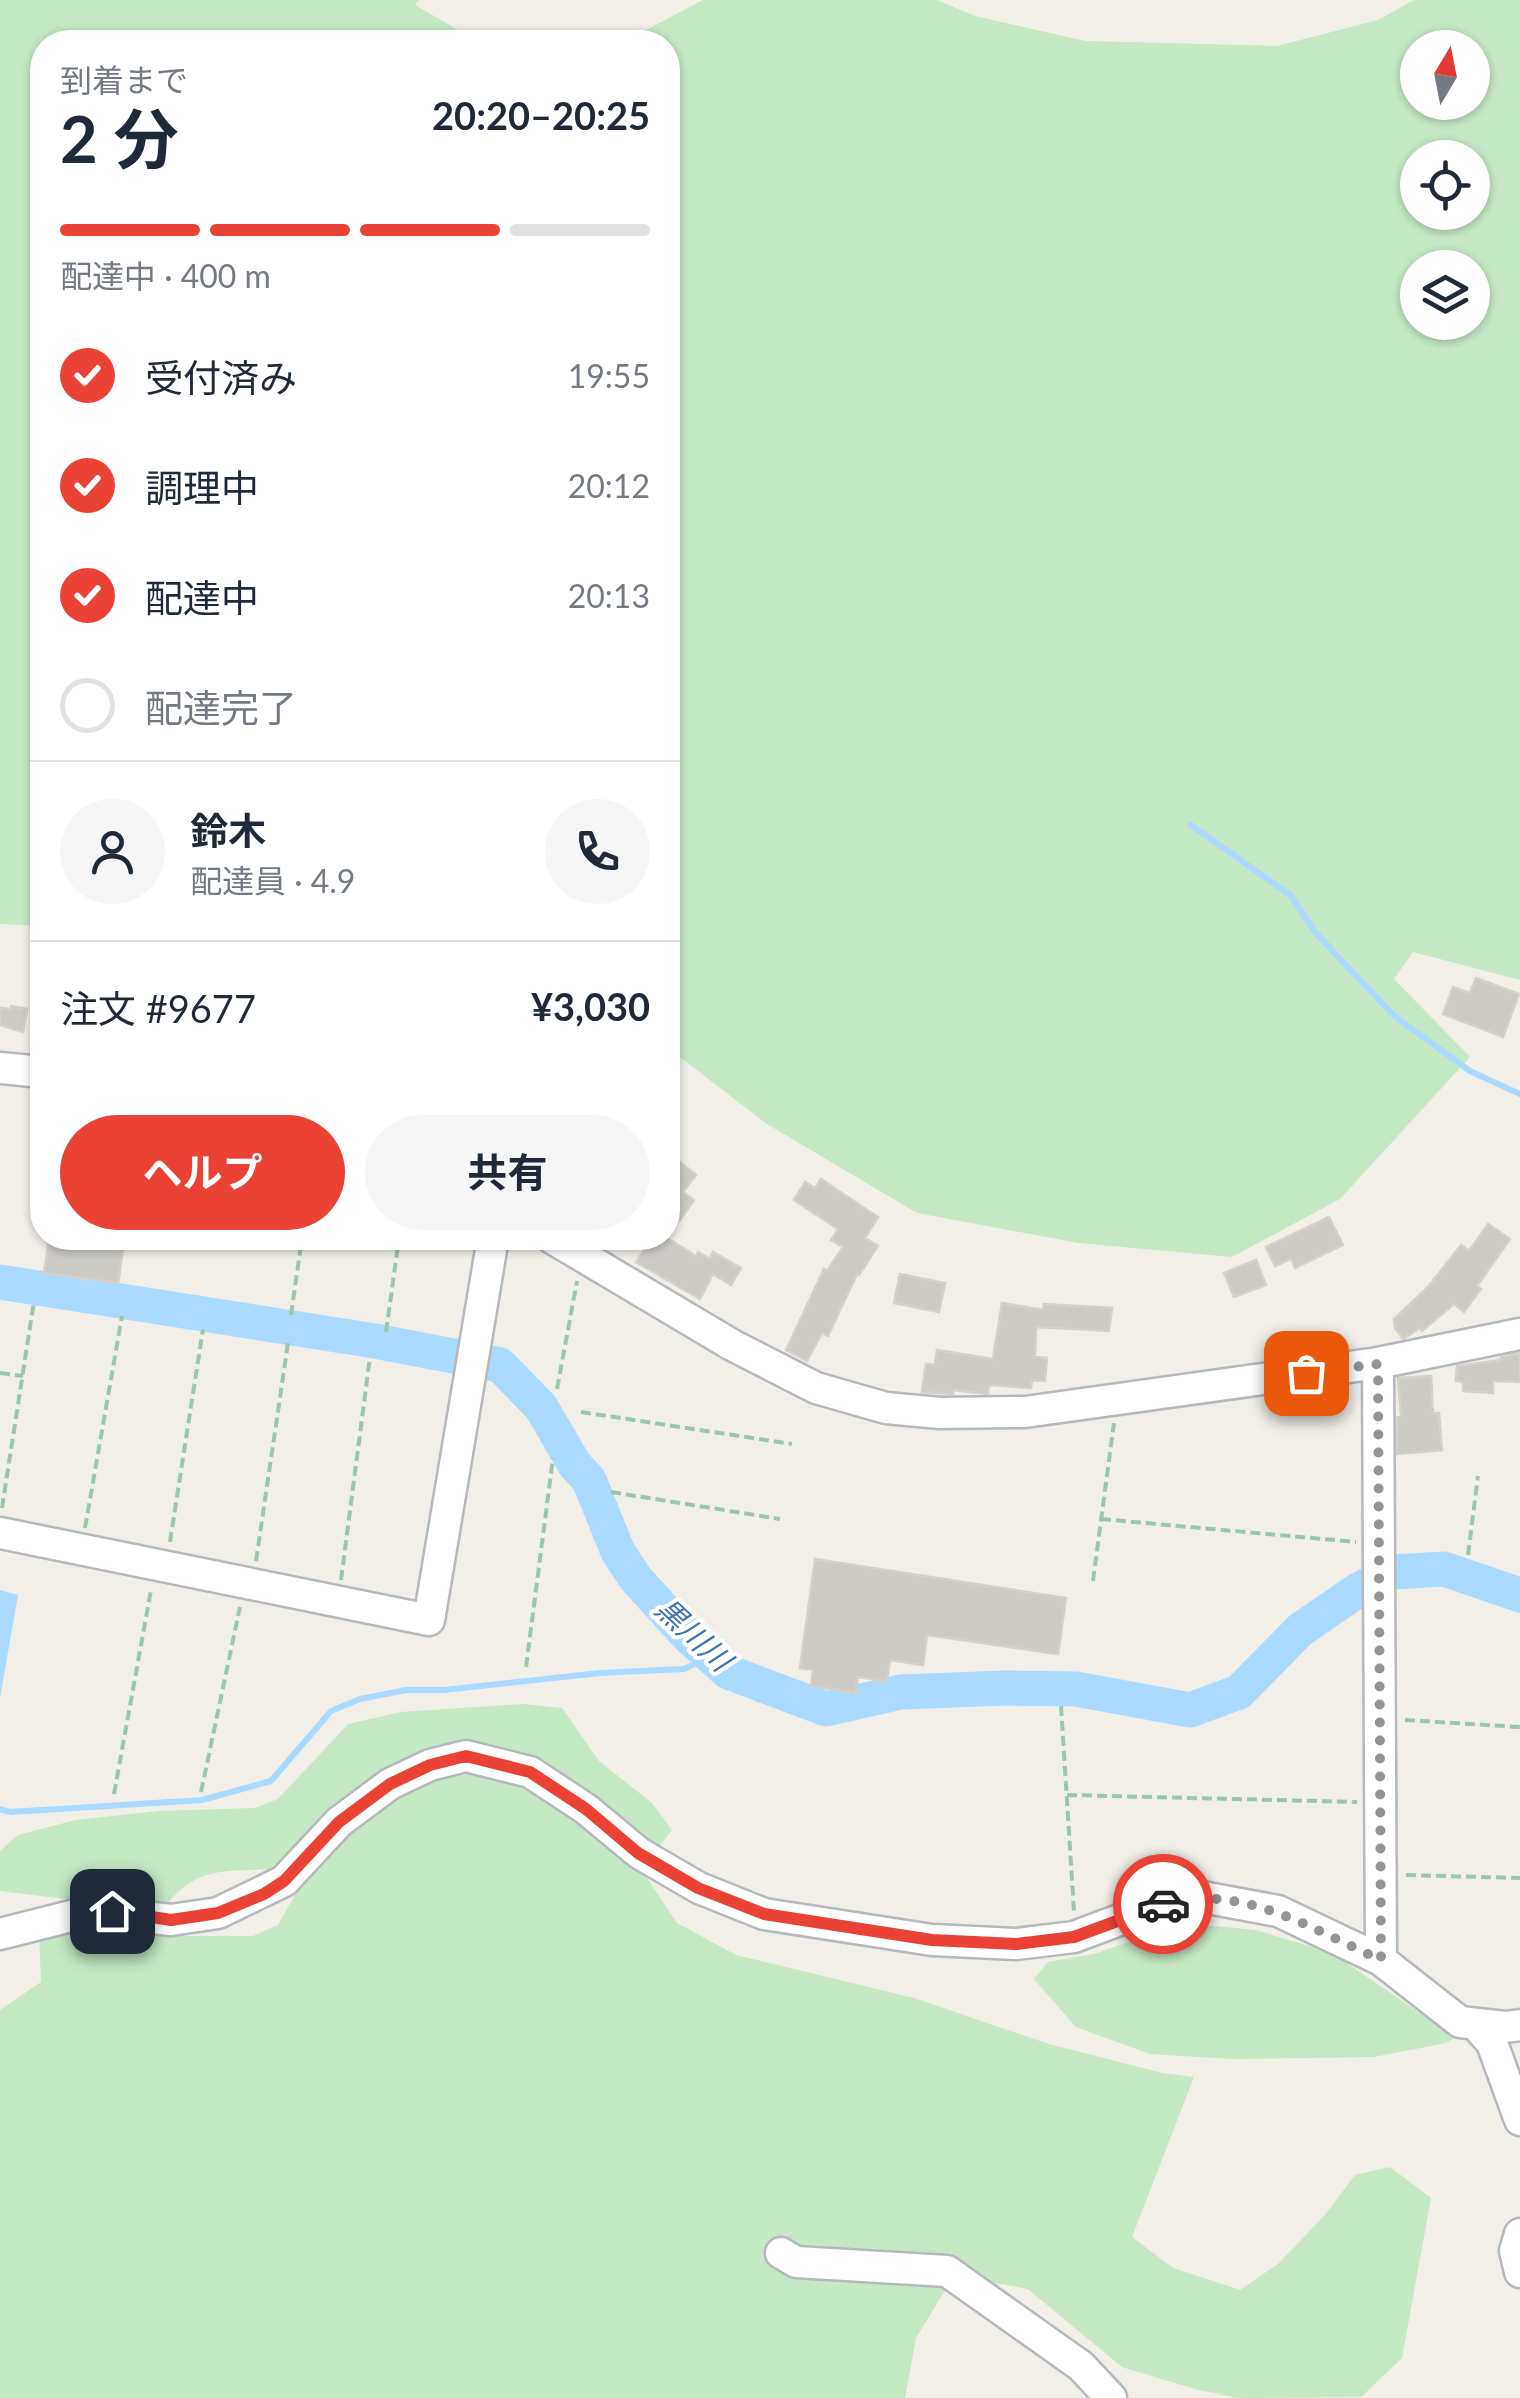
<!DOCTYPE html>
<html lang="ja">
<head>
<meta charset="utf-8">
<style>
	:root { --surface:#fff; --page:#f6f6f7; --text:#1f2937; --muted:#747a83; --line:#e0e1e3; --accent:#ea4335 }
	body { margin:0; font-family:Lato,"Noto Sans JP",sans-serif; background:var(--page); color:var(--text); height:100vh; display:flex; flex-direction:column; font-size:38px; white-space:nowrap }
	* { box-sizing:border-box; margin:0 }
	p { font-size:32px; color:var(--muted) }
	.icon { flex:none; width:55px; height:55px; fill:none; stroke:currentColor; stroke-width:2; stroke-linecap:round; stroke-linejoin:round }
	.map { position:relative; flex:1; overflow:hidden }
	.details { position:absolute; left:30px; top:30px; width:650px; height:1220px; display:flex; flex-direction:column; background:var(--surface); border-radius:40px; box-shadow:0 2px 8px #0004 }
	.details>* { flex:none }
	.needle { width:65px; rotate:10deg }
	.tools { position:absolute; left:1400px; top:30px; display:grid; gap:20px }
	.tools a { display:grid; place-items:center; width:90px; height:90px; border-radius:50%; background:var(--surface); box-shadow:0 2px 8px #0004; font-size:50px }
	.pin { position:absolute; display:grid; place-items:center; width:85px; height:85px; color:#fff; margin:-42px; border-radius:20px; box-shadow:0 5px 15px #0006 }
	.courier { position:absolute; display:grid; place-items:center; width:100px; height:100px; margin:-50px; border:8px solid #ea4335; border-radius:50%; background:#fff; color:#222; box-shadow:0 2px 12px #0007 }
	.summary em { font-style:normal; font-weight:700 }
	.summary div { display:flex; flex-direction:column-reverse }
	.summary { display:flex; align-items:center; justify-content:space-between; height:170px; padding:0 30px }
	h1 { font-size:65px; font-weight:700; line-height:75px }
	.bar { display:grid; grid-template-columns:repeat(4,1fr); gap:15px 10px; align-content:center; height:120px; padding:0 30px }
	.bar i { height:12px; border-radius:8px; background:var(--line) }
	.bar .current { background:var(--accent) }
	.bar p { grid-column:span 4 }
	.line { display:flex; align-items:center; gap:25px; padding:0 30px; border-top:2px solid var(--line) }
	.line div { flex:1 }
	.round { display:grid; place-items:center; flex:none; width:105px; height:105px; border-radius:52px; background:var(--page) }
	ol { padding:0 30px; list-style:none }
	li { display:flex; align-items:center; gap:30px; height:110px }
	li p { margin-inline-start:auto }
	li .icon { padding:10px; border-radius:50%; background:var(--accent); color:#fff; stroke-width:4 }
	li:last-child { color:var(--muted) }
	li i { width:55px; height:55px; border:5px solid var(--line); border-radius:50% }
	.action { display:flex; gap:20px; margin-top:auto; padding:20px 30px }
	.action a { flex:1; height:115px; border-radius:60px; background:var(--accent); color:#fff; font-size:40px; font-weight:700; line-height:115px; text-align:center }
	.action a+a { background:var(--page); color:var(--text) }
	.map>svg:first-child { display:block }
</style>
</head>
<body>
<div class="map">
<svg width="1520" height="2398" viewBox="0 0 1520 2398">
	<rect width="100%" height="100%" fill="#f1efe8"/>
	<path fill="#c5e8c5" fill-rule="evenodd" d="M 0,0 L 419,0 L 415,5 L 479,42 L 42,42 L 42,926 L 0,924 Z
		M 703,0 L 937,0 L 975,16 L 1085,41 L 1277,46 L 1378,20 L 1414,0 L 1520,0 L 1520,980 L 1413,952 L 1394,979 L 1470,1057 L 1340,1199 L 1232,1257 L 1079,1243 L 917,1213 L 767,1124 L 668,1048 L 668,42 L 623,42 ZM 1418,48 L 1472,48 L 1472,102 L 1418,102 ZM 1418,158 L 1472,158 L 1472,212 L 1418,212 ZM 1418,268 L 1472,268 L 1472,322 L 1418,322 Z
		M 523,1704 L 562,1708 L 599,1761 L 652,1803 L 672,1830 L 657,1849 L 460,1745 L 319,1823 L 273,1869 C 225,1872 199,1865 166,1905 L 90,1902 L 0,1891 L 0,1851 L 18,1835 L 76,1820 L 159,1811 L 255,1808 L 278,1799 L 348,1724 L 401,1712 Z
		M 483,1774 L 538,1794 L 641,1869 L 677,1923 L 736,1955 L 914,1998 L 1049,2044 L 1162,2073 L 1194,2077 L 1132,2237 L 1173,2268 L 1240,2290 L 1278,2264 L 1324,2216 L 1355,2175 L 1390,2167 L 1431,2198 L 1402,2358 L 1361,2397 L 1238,2398 L 1198,2390 L 1122,2367 L 1028,2289 L 996,2283 L 949,2284 L 916,2338 L 905,2398 L 0,2398 L 0,2010 L 41,1982 L 39,1934 L 112,1922 L 182,1936 L 253,1936 L 278,1925 L 303,1881 L 343,1833 L 395,1794 L 434,1777 Z
		M 1183,1923 L 1256,1930 L 1332,1953 L 1455,2037 L 1446,2043 L 1374,2057 L 1232,2059 L 1150,2054 L 1076,2027 L 1034,1979 L 1048,1962 L 1094,1954 Z"/>
	<path fill="#aadaff" d="M 0,1590 L 18,1595 L 0,1698 Z"/>
	<g fill="none" stroke-linecap="round" stroke-linejoin="round">
		<path stroke="#aadaff" stroke-width="6" d="M 1191,825 L 1290,895 L 1316,933 L 1393,1015 L 1470,1071 L 1520,1094
			M 0,1809 L 10,1812 L 202,1800 L 271,1781 L 331,1711 L 360,1699 L 406,1690 L 444,1690 L 600,1673 L 684,1669 L 706,1659 L 707,1655"/>
		<path stroke="#aadaff" stroke-width="35" d="M 0,1282 L 375,1341 L 500,1365 L 541,1407 L 575,1465 L 589,1480 L 618,1552 L 636,1579 L 688,1636 L 728,1672 L 826,1709 L 901,1692 L 1006,1688 L 1076,1689 L 1190,1710 L 1239,1692 L 1300,1630 L 1358,1590 L 1393,1572 L 1444,1569 L 1520,1595"/>
	</g>
	<path fill="#cccac5" stroke="#d6d1c6" stroke-width="2.5" d="M 1476,978 L 1519,994 L 1503,1037 L 1443,1014 L 1453,987 L 1470,993 Z
		M 11,1006 L 27,1009 L 23,1032 L 0,1025 L 0,1008 L 11,1009 Z
		M 680,1162 L 696,1175 L 683,1192 L 694,1200 L 680,1220 L 668,1211 L 668,1177 Z
		M 821,1179 L 878,1217 L 865,1238 L 878,1246 L 859,1275 L 857,1274 L 828,1336 L 822,1333 L 807,1361 L 786,1350 L 824,1269 L 827,1271 L 843,1247 L 831,1240 L 838,1229 L 794,1200 L 805,1182 L 815,1188 Z
		M 1329,1217 L 1343,1245 L 1295,1268 L 1291,1259 L 1275,1266 L 1266,1247 Z
		M 1488,1224 L 1510,1239 L 1477,1286 L 1481,1289 L 1464,1312 L 1454,1304 L 1422,1331 L 1420,1328 L 1403,1339 L 1395,1328 L 1394,1319 L 1428,1287 L 1461,1245 L 1469,1251 Z
		M 49,1238 L 125,1238 L 118,1283 L 44,1273 Z
		M 652,1238 L 667,1238 L 696,1256 L 698,1252 L 710,1259 L 713,1252 L 741,1268 L 731,1285 L 713,1274 L 700,1299 L 636,1262 Z
		M 1256,1260 L 1266,1285 L 1234,1297 L 1224,1273 Z
		M 900,1274 L 945,1283 L 939,1312 L 894,1303 Z
		M 1002,1303 L 1043,1310 L 1044,1304 L 1112,1308 L 1109,1331 L 1036,1327 L 1035,1357 L 1047,1358 L 1045,1381 L 1032,1380 L 1031,1388 L 989,1385 L 988,1394 L 953,1390 L 953,1394 L 922,1392 L 926,1364 L 935,1365 L 937,1350 L 993,1359 Z
		M 1520,1353 L 1520,1382 L 1493,1381 L 1493,1393 L 1463,1391 L 1463,1382 L 1456,1381 L 1457,1366 L 1500,1360 L 1501,1357 Z
		M 1431,1376 L 1433,1413 L 1439,1413 L 1442,1450 L 1397,1454 L 1397,1417 L 1401,1416 L 1398,1378 Z
		M 815,1559 L 1066,1598 L 1058,1654 L 927,1635 L 923,1665 L 890,1660 L 887,1681 L 858,1677 L 855,1693 L 811,1686 L 813,1670 L 800,1668 Z"/>
	<g fill="none" stroke-linecap="round" stroke-linejoin="round">
		<defs>
			<path id="minor" d="M 0,1068 L 42,1072
				M 552,1238 L 732,1345 L 816,1388 L 886,1408 L 940,1413 L 1025,1412 L 1378,1363 L 1520,1334
				M 1378,1363 L 1381,1960
				M 0,1533 L 429,1620 L 493,1238
				M 0,1934 L 91,1911 L 171,1920 L 218,1913 L 284,1881 L 339,1822 L 390,1784 L 430,1765 L 466,1756 L 530,1772 L 586,1809 L 639,1853 L 699,1888 L 764,1914 L 932,1940 L 1016,1944 L 1074,1937 L 1167,1902 L 1197,1896 L 1278,1911 L 1381,1960 L 1460,2022 L 1505,2027 L 1520,2025
				M 1475,2024 L 1492,2043 L 1520,2120
				M 1520,2234 L 1515,2251 L 1520,2272
				M 781,2253 L 796,2262 L 947,2271 L 1081,2366 L 1111,2398"/>
		</defs>
		<use href="#minor" stroke="#b5b8bc" stroke-width="35"/>
		<path stroke="#9cc7a9" stroke-width="4" stroke-dasharray="10 5" stroke-linecap="butt" d="M 291,1315 L 302,1238
			M 386,1332 L 399,1238
			M 0,1373 L 23,1376
			M 557,1389 L 577,1281
			M 581,1412 L 792,1444
			M 611,1492 L 780,1519
			M 2,1508 L 34,1301
			M 1101,1519 L 1356,1542
			M 85,1528 L 122,1316
			M 170,1542 L 203,1329
			M 1468,1555 L 1478,1476
			M 256,1561 L 288,1343
			M 341,1580 L 370,1357
			M 1093,1581 L 1114,1423
			M 526,1667 L 553,1458
			M 1061,1706 L 1074,1911
			M 1405,1720 L 1520,1727
			M 201,1792 L 240,1607
			M 114,1794 L 151,1590
			M 1067,1795 L 1357,1802
			M 1406,1875 L 1520,1878"/>
		<use href="#minor" stroke="#fff" stroke-width="30"/>
	</g>
	<g fill="none" stroke-linecap="round" stroke-linejoin="round">
		<path stroke="#929495" stroke-width="10" stroke-dasharray="0 18" d="M 1163,1904 C 1241,1882 1313,1930 1381,1960 L 1378,1364 L 1306,1373"/>
		<path stroke="#ea4335" stroke-width="12" d="M 112,1911 L 171,1920 L 218,1913 L 264,1894 L 284,1881 L 339,1822 L 390,1784 L 430,1765 L 466,1756 L 530,1772 L 586,1809 L 638,1853 L 698,1888 L 764,1914 L 932,1940 L 1016,1944 L 1074,1937 L 1163,1904"/>
	</g>
	<g text-anchor="middle" stroke-width="8" stroke-linejoin="round" paint-order="stroke">
		<g font-size="30" font-style="italic" fill="#4174aa" stroke="#fff">
			<text transform="translate(693 1635) rotate(43)" y="10">黒川川</text>
		</g>
	</g>
</svg>
<div class="tools">
<a><svg class="needle" viewBox="-14 -14 28 28"><path d="M0-13l5 13h-10z" fill="#e53935"/><path d="M0 13l5-13h-10z" fill="#747a83"/></svg></a>
<a><svg class="icon" aria-label="locate" viewBox="0 0 24 24"><circle cx="12" cy="12" r="6"/><path d="M12 2v4M12 18v4M2 12h4M18 12h4"/></svg></a>
<a><svg class="icon" aria-label="layers" viewBox="0 0 24 24"><path d="M12 4l9 5-9 5-9-5zM3 14l9 5 9-5"/></svg></a>
</div>
<div class="pin" style="left:1306px;top:1373px;background:#ea580c"><svg class="icon" aria-label="bag" viewBox="0 0 24 24"><path d="M5 8h14l-1 12H6zM9 8a3 3 0 0 1 6 0"/></svg></div>
<div class="pin" style="left:112px;top:1911px;background:#1f2937"><svg class="icon" aria-label="home" viewBox="0 0 24 24"><path d="M3 11l9-7 9 7M6 9v11h12V9"/></svg></div>
<div class="courier" style="left:1163px;top:1904px"><svg class="icon" aria-label="car" viewBox="0 0 24 24"><path d="M5 17H2v-5l4-1 3-4h7l3 4 3 1v5h-3M9 17h6M6 11h13"/><circle cx="7" cy="17" r="2"/><circle cx="17" cy="17" r="2"/></svg></div>
<section class="details">
<div class="summary"><div><h1>2 分</h1><p>到着まで</p></div><em>20:20–20:25</em></div>
<div class="bar"><i class="current"></i><i class="current"></i><i class="current"></i><i></i><p>配達中 · 400 m</p></div>
<ol>
<li><svg class="icon" aria-label="check" viewBox="0 0 24 24"><path d="M5 12l5 5 9-10"/></svg>受付済み<p>19:55</p></li>
<li><svg class="icon" aria-label="check" viewBox="0 0 24 24"><path d="M5 12l5 5 9-10"/></svg>調理中<p>20:12</p></li>
<li><svg class="icon" aria-label="check" viewBox="0 0 24 24"><path d="M5 12l5 5 9-10"/></svg>配達中<p>20:13</p></li>
<li><i></i>配達完了</li>
</ol>
<div class="line" style="height:180px"><a class="round"><svg class="icon" aria-label="person" viewBox="0 0 24 24"><circle cx="12" cy="8" r="4"/><path d="M4 21q1-7 8-7t8 7"/></svg></a><div><b>鈴木</b><p>配達員 · 4.9</p></div><a class="round"><svg class="icon" aria-label="phone" viewBox="0 0 24 24"><path d="M5 4h4l2 5-3 2q2 4 5 5l2-3 5 2v4C11 20 4 13 5 4z"/></svg></a></div>
<div class="line" style="height:130px"><div>注文 #9677</div><b>¥3,030</b></div>
<div class="action"><a>ヘルプ</a><a>共有</a></div>
</section>
</div>
</body>
</html>
